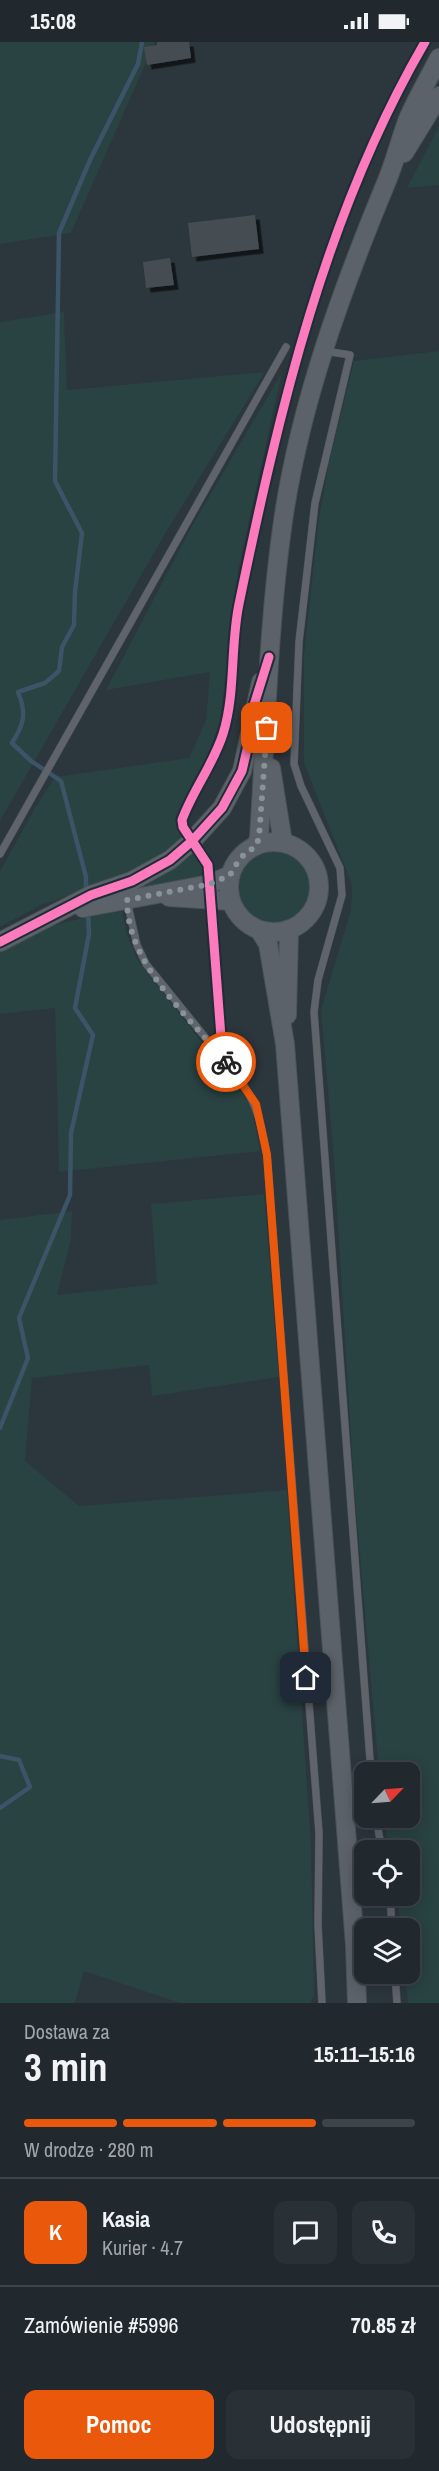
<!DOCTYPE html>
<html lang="pl">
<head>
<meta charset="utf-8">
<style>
	:root { --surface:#21282e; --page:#293036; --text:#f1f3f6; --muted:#a2a6aa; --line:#3e444a; --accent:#ea580c }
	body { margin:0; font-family:"Archivo Narrow",sans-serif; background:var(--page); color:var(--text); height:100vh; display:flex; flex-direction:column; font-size:22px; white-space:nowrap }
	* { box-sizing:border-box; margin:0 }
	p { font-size:20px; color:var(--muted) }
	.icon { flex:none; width:33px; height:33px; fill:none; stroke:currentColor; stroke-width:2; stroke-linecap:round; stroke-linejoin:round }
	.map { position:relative; height:1961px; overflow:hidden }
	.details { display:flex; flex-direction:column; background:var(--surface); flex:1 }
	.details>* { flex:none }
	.needle { width:39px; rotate:65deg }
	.fabs { position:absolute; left:354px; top:1720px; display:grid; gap:12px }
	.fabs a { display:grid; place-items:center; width:66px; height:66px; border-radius:12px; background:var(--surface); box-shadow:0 3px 15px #0003,0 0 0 2px var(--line); font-size:30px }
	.pin { position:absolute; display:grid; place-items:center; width:51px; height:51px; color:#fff; margin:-26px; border-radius:12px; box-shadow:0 3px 9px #0006 }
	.courier { position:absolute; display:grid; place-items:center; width:60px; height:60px; margin:-30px; border:4px solid #ea580c; border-radius:50%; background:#fff; color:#222; box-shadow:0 2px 8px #0007 }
	.summary em { font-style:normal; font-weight:700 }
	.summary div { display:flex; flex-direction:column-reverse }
	.summary { display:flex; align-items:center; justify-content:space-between; height:102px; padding:0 24px }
	h1 { font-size:39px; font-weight:700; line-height:45px }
	.bar { display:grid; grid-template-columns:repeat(4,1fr); gap:9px 6px; align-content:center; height:72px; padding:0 24px }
	.bar i { height:8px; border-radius:4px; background:var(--line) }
	.bar .current { background:var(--accent) }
	.bar p { grid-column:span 4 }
	.line { display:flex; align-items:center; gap:15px; padding:0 24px; border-top:2px solid var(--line) }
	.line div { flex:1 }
	.round { display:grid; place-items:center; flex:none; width:63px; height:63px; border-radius:12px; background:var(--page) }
	.button { display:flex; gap:12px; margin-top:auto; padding:12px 24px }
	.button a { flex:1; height:69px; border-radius:12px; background:var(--accent); color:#fff; font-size:24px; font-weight:700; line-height:69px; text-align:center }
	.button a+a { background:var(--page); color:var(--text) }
	.status { display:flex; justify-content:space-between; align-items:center; height:42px; padding:0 30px; background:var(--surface); direction:ltr }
	.status svg { height:16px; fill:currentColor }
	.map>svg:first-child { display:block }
</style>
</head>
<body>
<div class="status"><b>15:08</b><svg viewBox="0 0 49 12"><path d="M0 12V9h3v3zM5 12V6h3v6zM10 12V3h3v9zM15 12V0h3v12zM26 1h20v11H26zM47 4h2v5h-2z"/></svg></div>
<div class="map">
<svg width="439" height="1961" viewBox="0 0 439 1961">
	<defs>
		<filter id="shadow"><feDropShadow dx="4.5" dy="4.5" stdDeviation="0" flood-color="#0009"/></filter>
	</defs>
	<rect width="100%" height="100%" fill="#2c363d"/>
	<path fill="#294242" d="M 0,0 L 155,0 L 71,191 L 0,202 Z
		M 439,84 L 439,143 L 407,146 Z
		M 64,270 L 67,348 L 265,330 L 169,485 L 0,779 L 0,280 Z
		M 439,309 L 439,1961 L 408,1961 L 405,1932 L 410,1932 L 410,1887 L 401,1887 L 397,1854 L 410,1854 L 410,1809 L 390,1809 L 383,1776 L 410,1776 L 410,1731 L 379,1731 L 354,1444 L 334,1119 L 321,968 L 351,868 L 352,843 L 304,721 L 304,613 L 319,476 L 329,421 L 354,319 Z
		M 282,330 L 238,529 L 220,680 L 205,720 L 176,776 L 185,799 L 138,829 L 39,864 L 0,885 L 0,829 L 36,764 L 55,735 L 189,716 L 206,678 L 210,630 L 106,648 L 192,484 Z
		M 193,808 L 202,819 L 205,834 L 137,846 Z
		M238 845a36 36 0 1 1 72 0a36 36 0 1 1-72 0Z
		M 122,869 L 127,892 L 138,919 L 251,1063 L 260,1109 L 59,1130 L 55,966 L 0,972 L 0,909 C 34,884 81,876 122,869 Z
		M 264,1152 L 279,1335 L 152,1354 L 149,1323 L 32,1336 L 25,1419 L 79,1464 L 287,1448 L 311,1802 L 314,1954 L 310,1961 L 180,1961 L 84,1929 L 75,1961 L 0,1961 L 0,1178 L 72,1169 L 71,1197 L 57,1253 L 157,1242 L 151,1162 Z"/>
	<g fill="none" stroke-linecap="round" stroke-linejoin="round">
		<path stroke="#3b5468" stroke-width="4.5" d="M 86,850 L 86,835 L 61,739 L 31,719 L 12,701 C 24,682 27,672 18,650 L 45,641 L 59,629 L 62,605 L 74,583 L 75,550 L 82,491 L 55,439 L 59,191 L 90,118 L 138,22 L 142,0
			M 0,1386 L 28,1316 L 19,1276 L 70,1153 L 71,1091 L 93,993 L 75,966 L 89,892 L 88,870
			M 0,1714 L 19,1718 L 30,1745 L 0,1766"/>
	</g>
	<path fill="#454d52" filter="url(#shadow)" d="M 157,0 L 189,0 L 191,16 L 147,23 L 144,5 L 157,3 Z
		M 255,173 L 259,207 L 192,215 L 188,181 Z
		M 170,216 L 174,243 L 146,246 L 143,220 Z"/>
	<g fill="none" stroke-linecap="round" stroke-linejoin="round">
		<defs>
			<path id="lane" d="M 325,309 L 350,313 L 315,461 L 299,600 L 294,722 L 301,744 L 340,826 L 342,853 L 318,938 L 314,970 L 371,1731
				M 0,812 L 286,305
				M 127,859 L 137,903 L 146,922 L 243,1042 C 258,1065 262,1086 267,1113 L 319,1791 L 318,1883 L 322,1961
				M 376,1776 L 382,1809
				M 390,1854 L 392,1887
				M 395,1932 L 397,1961"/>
			<path id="secondary" d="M 404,111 L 439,54
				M 271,726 L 283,801
				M229 845a45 45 0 1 1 90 0a45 45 0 1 1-90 0Z
				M 256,804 L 259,796 C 266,690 268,584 283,479 C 300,362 341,250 386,141 C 395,120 400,98 408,77 C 417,56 429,36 439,16
				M 169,855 L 231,859
				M 83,866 L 210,842 L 230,833
				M 260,889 L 268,902 L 285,1002 L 355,1903 L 357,1961
				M 0,900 L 91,853 L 132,839 L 170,818 L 192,799 L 222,766 L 242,729 L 261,640
				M 287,973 L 289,888"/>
		</defs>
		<use href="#lane" stroke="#4b5257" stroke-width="8"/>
		<use href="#secondary" stroke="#4b5257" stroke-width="20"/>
		<use href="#lane" stroke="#5e646a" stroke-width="7"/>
		<use href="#secondary" stroke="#5c6269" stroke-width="18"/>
		<defs>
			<path id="cycleway" d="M 0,900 L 91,853 L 132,839 L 170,818 L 192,799 L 222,766 L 242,729 L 252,686 L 254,663 L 269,615
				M 215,1007 L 221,995 L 208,823 L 183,785 L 182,778 C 193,748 213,723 223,692 C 236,650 230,605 239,562 C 279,369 325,172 425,0"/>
		</defs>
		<use href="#cycleway" stroke="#1f2d38" stroke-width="13"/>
		<use href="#cycleway" stroke="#fd7abc" stroke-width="9"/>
	</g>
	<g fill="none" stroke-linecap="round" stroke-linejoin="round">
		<path stroke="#87929a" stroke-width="6" stroke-dasharray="0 10.8" d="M 226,1020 C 188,973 127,923 127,858 L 210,842 L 230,833 L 240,816 L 256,804 L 259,796 L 267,686"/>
		<path stroke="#ea580c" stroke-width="8" d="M 226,1020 L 256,1062 L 267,1113 L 306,1636"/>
	</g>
</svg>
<div class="fabs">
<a><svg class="needle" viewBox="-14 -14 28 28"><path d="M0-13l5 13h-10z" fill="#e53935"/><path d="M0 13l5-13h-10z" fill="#a2a6aa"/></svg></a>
<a><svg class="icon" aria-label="locate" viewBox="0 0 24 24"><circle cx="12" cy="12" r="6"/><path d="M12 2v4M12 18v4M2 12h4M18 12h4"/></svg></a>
<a><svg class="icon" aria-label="layers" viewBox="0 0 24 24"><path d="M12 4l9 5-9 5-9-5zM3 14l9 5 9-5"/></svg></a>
</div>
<div class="pin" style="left:267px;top:686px;background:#ea580c"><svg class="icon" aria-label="bag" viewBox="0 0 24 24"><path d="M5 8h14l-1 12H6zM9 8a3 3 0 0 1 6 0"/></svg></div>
<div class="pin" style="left:306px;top:1636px;background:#1f2937"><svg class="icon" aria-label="home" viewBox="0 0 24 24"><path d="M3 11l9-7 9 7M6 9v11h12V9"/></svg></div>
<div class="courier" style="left:226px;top:1020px"><svg class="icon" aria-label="bike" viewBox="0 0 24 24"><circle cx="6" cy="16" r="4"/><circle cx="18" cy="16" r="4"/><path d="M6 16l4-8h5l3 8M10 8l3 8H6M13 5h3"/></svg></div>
</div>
<section class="details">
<div class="summary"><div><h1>3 min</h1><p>Dostawa za</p></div><em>15:11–15:16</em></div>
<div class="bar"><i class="current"></i><i class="current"></i><i class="current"></i><i></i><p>W drodze · 280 m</p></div>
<div class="line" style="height:108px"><b class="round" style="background:var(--accent);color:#fff">K</b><div><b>Kasia</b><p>Kurier · 4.7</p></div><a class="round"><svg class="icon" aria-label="chat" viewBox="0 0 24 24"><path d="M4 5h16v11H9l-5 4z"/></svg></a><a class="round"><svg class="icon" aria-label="phone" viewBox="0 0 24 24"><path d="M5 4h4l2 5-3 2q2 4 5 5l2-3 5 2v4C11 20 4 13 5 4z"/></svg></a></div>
<div class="line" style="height:78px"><div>Zamówienie #5996</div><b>70.85 zł</b></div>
<div class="button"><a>Pomoc</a><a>Udostępnij</a></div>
</section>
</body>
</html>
